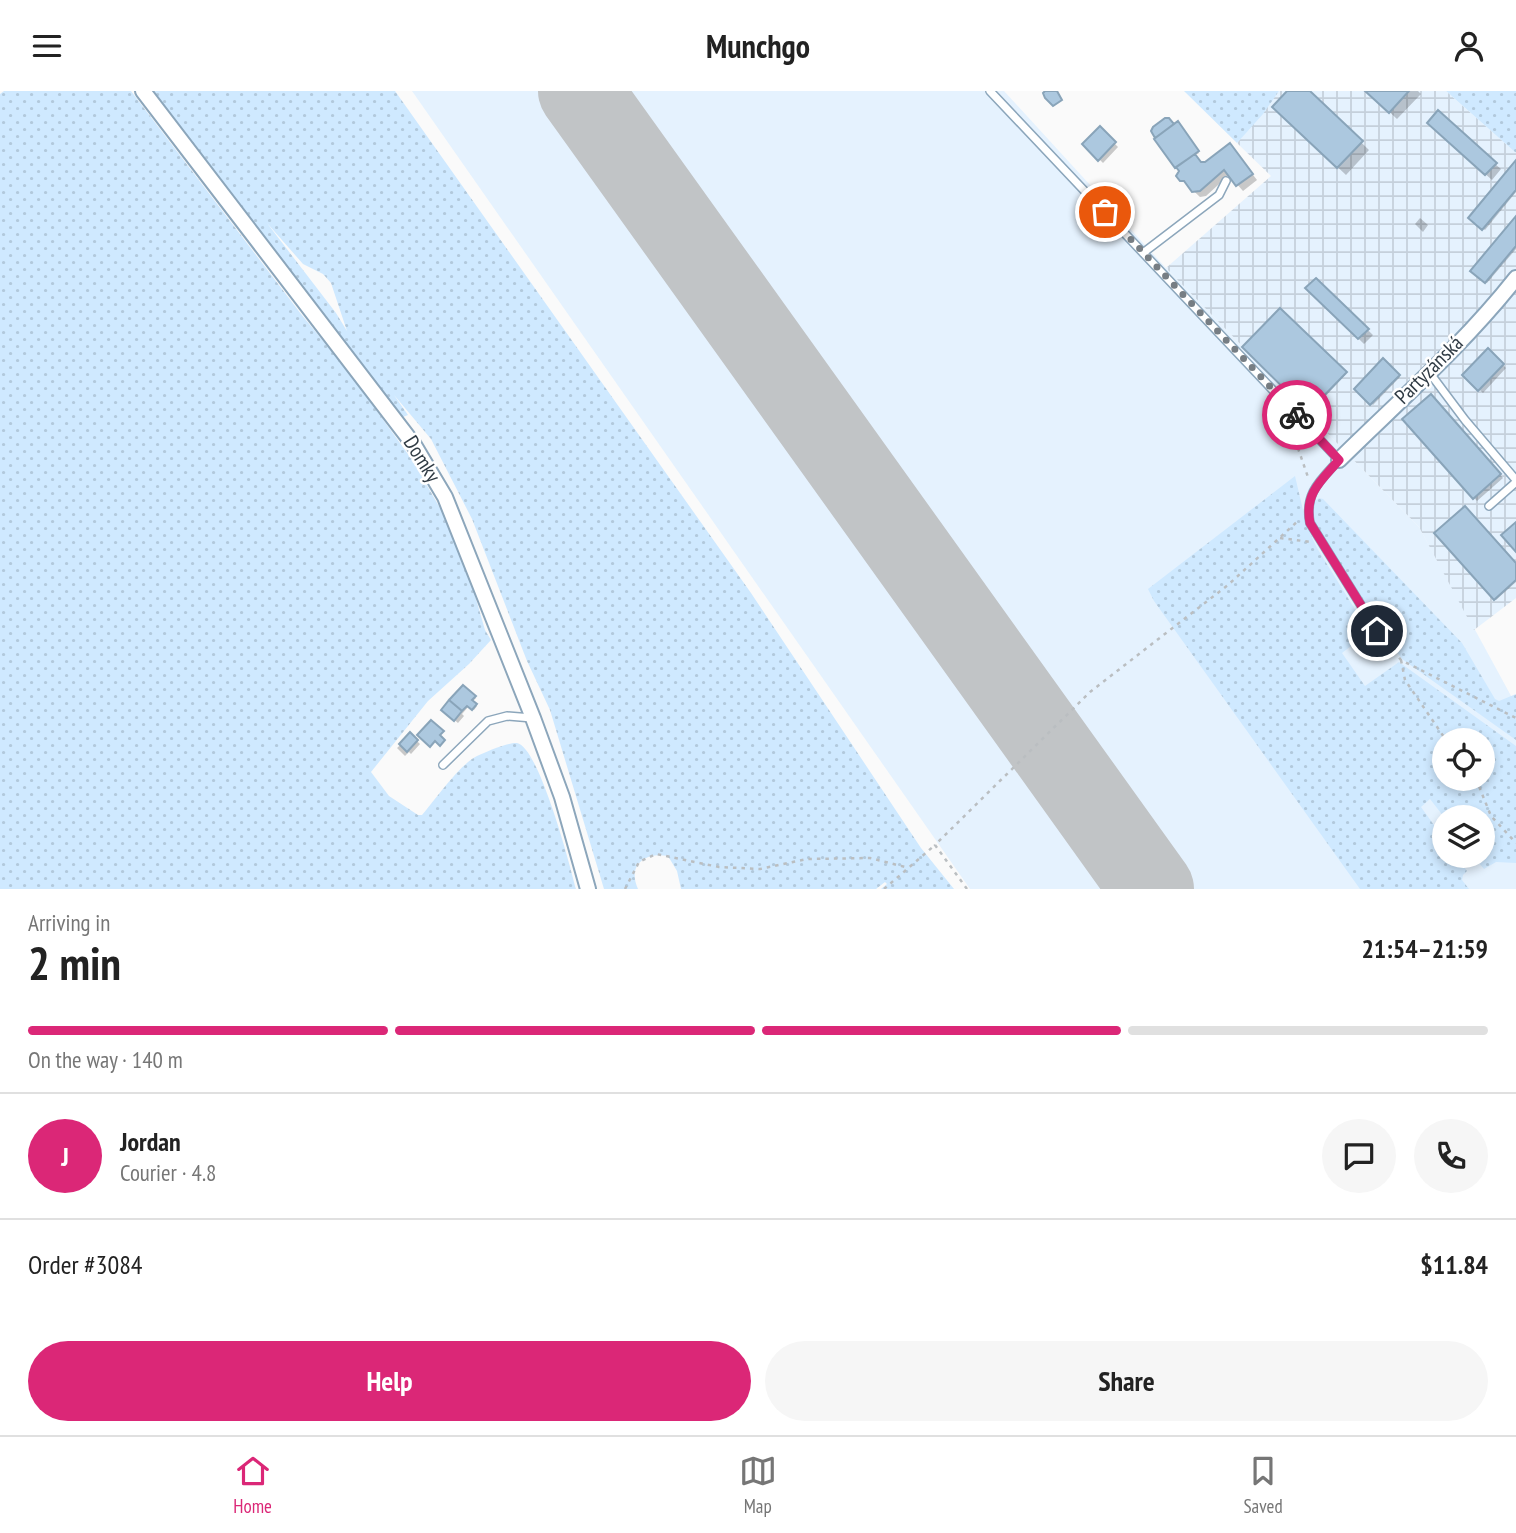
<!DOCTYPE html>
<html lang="en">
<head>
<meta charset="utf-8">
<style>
	:root { --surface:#fff; --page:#f6f6f6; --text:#222; --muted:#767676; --line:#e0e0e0; --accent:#db2777 }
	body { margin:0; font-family:"PT Sans Narrow",sans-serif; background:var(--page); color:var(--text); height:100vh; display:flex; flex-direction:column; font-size:26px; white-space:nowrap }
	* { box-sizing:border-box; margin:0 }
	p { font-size:23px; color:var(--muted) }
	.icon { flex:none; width:38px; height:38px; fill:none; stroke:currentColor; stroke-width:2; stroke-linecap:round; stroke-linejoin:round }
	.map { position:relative; height:798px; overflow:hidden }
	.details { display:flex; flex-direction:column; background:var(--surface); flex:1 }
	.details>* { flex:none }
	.fabs { position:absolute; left:1432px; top:637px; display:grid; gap:14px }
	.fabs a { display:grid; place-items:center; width:63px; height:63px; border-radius:50%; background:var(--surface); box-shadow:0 4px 10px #0003; font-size:35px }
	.pin { position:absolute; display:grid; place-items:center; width:60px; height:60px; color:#fff; margin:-30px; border:4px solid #fff; border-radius:50%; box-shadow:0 2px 7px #0007 }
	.courier { position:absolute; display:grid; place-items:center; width:70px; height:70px; margin:-35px; border:5px solid #db2777; border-radius:50%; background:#fff; color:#222; box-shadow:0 2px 9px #0007 }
	.overview em { font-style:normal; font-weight:600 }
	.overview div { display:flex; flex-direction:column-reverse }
	.overview { display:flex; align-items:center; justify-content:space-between; height:119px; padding:0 28px }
	h1 { font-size:46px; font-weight:600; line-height:52px }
	.bar { display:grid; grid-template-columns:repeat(4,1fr); gap:10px 7px; align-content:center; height:84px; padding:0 28px }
	.bar i { height:9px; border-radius:5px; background:var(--line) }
	.bar .on { background:var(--accent) }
	.bar p { grid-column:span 4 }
	.line { display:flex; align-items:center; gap:18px; padding:0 28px; border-top:2px solid var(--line) }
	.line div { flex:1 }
	.round { display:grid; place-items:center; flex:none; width:74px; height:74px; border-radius:37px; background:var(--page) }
	.action { display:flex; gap:14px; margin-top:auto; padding:14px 28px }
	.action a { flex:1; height:80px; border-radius:42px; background:var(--accent); color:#fff; font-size:28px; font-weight:600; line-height:80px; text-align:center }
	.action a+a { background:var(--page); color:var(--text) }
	header { display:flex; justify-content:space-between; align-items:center; height:91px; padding:0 28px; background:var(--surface); font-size:32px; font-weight:600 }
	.dock { display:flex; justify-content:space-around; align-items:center; height:98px; border-top:2px solid var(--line); background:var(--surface); font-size:19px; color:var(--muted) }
	.dock a { display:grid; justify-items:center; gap:4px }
	.dock .on { color:var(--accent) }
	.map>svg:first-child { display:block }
</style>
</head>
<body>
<header><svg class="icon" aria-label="menu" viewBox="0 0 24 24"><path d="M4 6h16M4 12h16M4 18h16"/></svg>Munchgo<svg class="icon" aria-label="person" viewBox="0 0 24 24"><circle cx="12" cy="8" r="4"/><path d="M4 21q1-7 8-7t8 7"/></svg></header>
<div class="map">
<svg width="1516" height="798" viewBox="0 0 1516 798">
	<defs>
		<pattern id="industrial-grid" width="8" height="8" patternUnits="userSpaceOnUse" patternTransform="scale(1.75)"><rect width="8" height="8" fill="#e5f2fe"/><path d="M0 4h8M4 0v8" fill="none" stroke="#c5d0db"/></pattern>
		<pattern id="grass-dots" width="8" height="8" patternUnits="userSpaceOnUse" patternTransform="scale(1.75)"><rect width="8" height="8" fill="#cfe9ff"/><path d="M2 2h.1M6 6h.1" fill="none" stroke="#b2c9dc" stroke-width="1.8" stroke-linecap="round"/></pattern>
	</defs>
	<rect width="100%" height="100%" fill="#fafafa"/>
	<path fill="#e5f2fe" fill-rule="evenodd" d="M 412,0 L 1004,0 L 1166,177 L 1419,436 L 1516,614 L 1516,798 L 970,798 ZM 1444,649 L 1482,649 L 1482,688 L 1444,688 ZM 1444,726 L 1482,726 L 1482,765 L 1444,765 Z"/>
	<path fill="url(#industrial-grid)" d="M 1279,0 L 1446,0 L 1516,62 L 1516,507 L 1474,539 L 1419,436 L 1166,177 L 1271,85 L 1237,52 Z"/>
	<path fill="url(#grass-dots)" fill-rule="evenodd" d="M 4,0 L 131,0 L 301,223 L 348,280 L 413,370 L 444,424 L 472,494 L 485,539 L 491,549 L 469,573 L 428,610 L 371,681 L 389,705 L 418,724 L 422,724 C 435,709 460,673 477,665 C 485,661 509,651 517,652 C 539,656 570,774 576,798 L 0,798 L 0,3 Z
		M 150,0 L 395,0 L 751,502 L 921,757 L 954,798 L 881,798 L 887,793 L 885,791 L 876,798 L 681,798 L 677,780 L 668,765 C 645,761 627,774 638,798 L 604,798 L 550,619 L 527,570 L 472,428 L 431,348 L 394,304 L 408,324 L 403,326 ZM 267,132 L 303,173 L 323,183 L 331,192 L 347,240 L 336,222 Z
		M 1184,0 L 1279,0 L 1263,23 L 1237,52 Z
		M 1446,0 L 1516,0 L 1516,62 Z
		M 1295,385 L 1307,436 L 1317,457 L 1369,541 L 1342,562 L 1365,595 L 1399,571 L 1516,655 L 1516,772 L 1496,771 L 1484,778 L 1473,765 L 1482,765 L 1482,726 L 1444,726 L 1430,708 L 1421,716 L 1444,748 L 1444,765 L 1456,765 L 1467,780 L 1463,784 L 1462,789 L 1469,798 L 1360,798 L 1154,510 L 1148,498 ZM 1444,649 L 1482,649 L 1482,688 L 1444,688 Z
		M 1319,407 L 1323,408 L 1462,552 L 1495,608 L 1499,610 L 1516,603 L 1516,649 L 1402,568 L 1372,528 L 1317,438 L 1312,419 L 1314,411 Z"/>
	<path fill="#0003" d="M 1289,0 L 1308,0 L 1369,59 L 1346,84 L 1274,16 Z
		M 1367,0 L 1418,0 L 1421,3 L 1397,28 Z
		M 1169,29 L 1174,35 L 1179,33 L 1199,62 L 1194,65 L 1202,73 L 1206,73 L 1230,54 L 1257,89 L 1243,100 L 1229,84 L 1206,105 L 1200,106 L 1182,89 L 1181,80 L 1153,40 Z
		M 1100,38 L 1118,56 L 1103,72 L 1084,53 Z
		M 1435,38 L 1495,73 L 1501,78 L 1492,89 Z
		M 1516,71 L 1516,101 L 1485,139 L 1470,127 Z
		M 1420,127 L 1428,134 L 1423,141 L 1415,133 Z
		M 1516,127 L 1516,158 L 1487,192 L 1472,180 Z
		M 1316,189 L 1373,244 L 1364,253 L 1307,197 Z
		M 1280,219 L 1346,283 L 1311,321 L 1244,256 Z
		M 1488,260 L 1506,277 L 1483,302 L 1464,284 Z
		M 1383,270 L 1400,286 L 1373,314 L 1356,298 Z
		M 1431,305 L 1503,387 L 1477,410 L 1405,328 Z
		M 1437,442 L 1516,475 L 1516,491 L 1496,509 Z
		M 463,596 L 476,607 L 472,611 L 477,615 L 474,619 L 469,615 L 462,623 L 464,625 L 458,632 L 443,619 Z
		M 411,644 L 420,653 L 411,663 L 409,661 L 405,665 L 397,657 Z"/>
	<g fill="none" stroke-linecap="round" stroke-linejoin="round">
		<path stroke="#c1c4c6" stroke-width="84" d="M 580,0 L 1152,798"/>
	</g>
	<path fill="#acc8df" stroke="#89a4b9" stroke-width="2" d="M 1045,0 L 1057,0 L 1062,9 L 1053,15 L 1045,7 L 1043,2 Z
		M 1287,0 L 1310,0 L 1363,50 L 1337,77 L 1272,16 Z
		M 1365,0 L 1409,0 L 1389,22 Z
		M 1438,19 L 1497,72 L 1485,84 L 1427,32 Z
		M 1165,27 L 1169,27 L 1174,33 L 1155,47 L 1151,40 L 1153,36 Z
		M 1178,30 L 1199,60 L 1175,77 L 1154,48 Z
		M 1100,35 L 1116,51 L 1098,70 L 1082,53 Z
		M 1230,52 L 1253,83 L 1236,95 L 1224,79 L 1200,100 L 1192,101 L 1184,90 L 1180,90 L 1176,85 L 1179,80 L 1176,76 L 1195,63 L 1201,71 L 1205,71 Z
		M 1516,69 L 1516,99 L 1482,139 L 1468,127 Z
		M 1516,125 L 1516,155 L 1485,192 L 1470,180 Z
		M 1316,187 L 1369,238 L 1358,248 L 1305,197 Z
		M 1280,217 L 1347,281 L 1308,321 L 1242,256 Z
		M 1488,257 L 1504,273 L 1478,300 L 1462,284 Z
		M 1383,267 L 1400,284 L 1370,314 L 1354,298 Z
		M 1431,303 L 1501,383 L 1473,408 L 1402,328 Z
		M 1465,415 L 1516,472 L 1516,489 L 1494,509 L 1434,442 Z
		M 1516,431 L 1516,461 L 1501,444 Z
		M 463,594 L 476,605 L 472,609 L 477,613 L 472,619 L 467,615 L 462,620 L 449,609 Z
		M 449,609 L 462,620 L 454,630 L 441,619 Z
		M 431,629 L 444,640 L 440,644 L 445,649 L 440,655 L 435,650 L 430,656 L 417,644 Z
		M 410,641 L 418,649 L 407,661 L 399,653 Z"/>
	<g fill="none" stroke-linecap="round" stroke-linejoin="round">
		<defs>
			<path id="lane" d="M 990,0 L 1339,369 C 1321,389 1304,402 1310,432 L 1377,540
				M 1143,162 L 1219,104 L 1226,90
				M 1429,281 L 1465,329 L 1516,389
				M 1489,415 L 1516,391
				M 443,674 L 488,630 L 507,625 L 532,627"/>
			<path id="street" d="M 143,0 L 414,354 L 445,406 L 533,627 L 562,706 L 588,798
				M 1339,369 C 1399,310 1464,253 1516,187"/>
		</defs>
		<use href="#lane" stroke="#8ca6bb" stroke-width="10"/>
		<use href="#street" stroke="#8ca6bb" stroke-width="18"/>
		<path stroke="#babec1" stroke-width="2.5" stroke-dasharray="3.5 5" stroke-linecap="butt" d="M 1292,333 L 1291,337 L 1309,389
			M 1280,447 L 1311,451
			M 1383,547 L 1401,569 L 1516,627
			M 1401,569 L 1405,589 L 1446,649
			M 1476,688 L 1491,725 L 1516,752
			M 625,798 L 639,771 L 656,763 L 719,776 L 760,778 L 807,768 L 870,767 L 909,777
			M 884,798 L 935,754
			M 967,798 L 935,754 L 1090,601 L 1228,494 L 1299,429"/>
		<use href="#lane" stroke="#fff" stroke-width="7"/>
		<use href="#street" stroke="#fff" stroke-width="14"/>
	</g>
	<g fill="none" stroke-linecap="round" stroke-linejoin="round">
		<path stroke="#777e84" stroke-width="7" stroke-dasharray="0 12.6" d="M 1105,121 L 1297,324"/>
		<path stroke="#db2777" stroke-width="9" d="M 1297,324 L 1339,369 C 1322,389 1304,402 1310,432 L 1377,540"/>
	</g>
	<g text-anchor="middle" stroke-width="5" stroke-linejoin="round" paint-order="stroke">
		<g font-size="21" fill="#303b44" stroke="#fff">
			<text transform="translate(1429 279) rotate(-45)" y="7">Partyzánská</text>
			<text transform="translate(422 368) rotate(58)" y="7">Domky</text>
		</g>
	</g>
</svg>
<div class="fabs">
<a><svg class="icon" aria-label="locate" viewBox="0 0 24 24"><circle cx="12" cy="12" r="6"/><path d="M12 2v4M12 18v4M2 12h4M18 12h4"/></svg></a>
<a><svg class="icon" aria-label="layers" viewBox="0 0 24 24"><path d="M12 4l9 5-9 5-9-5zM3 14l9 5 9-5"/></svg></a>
</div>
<div class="pin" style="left:1105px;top:121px;background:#ea580c"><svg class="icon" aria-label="bag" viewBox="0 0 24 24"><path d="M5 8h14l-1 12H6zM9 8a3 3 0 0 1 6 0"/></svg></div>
<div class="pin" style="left:1377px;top:540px;background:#1f2937"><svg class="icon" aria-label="home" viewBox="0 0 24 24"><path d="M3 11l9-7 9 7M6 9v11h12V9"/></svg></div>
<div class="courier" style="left:1297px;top:324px"><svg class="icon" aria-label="bike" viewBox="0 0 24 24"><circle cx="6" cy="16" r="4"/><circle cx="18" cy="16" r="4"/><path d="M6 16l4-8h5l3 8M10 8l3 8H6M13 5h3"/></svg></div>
</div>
<section class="details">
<div class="overview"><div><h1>2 min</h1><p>Arriving in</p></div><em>21:54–21:59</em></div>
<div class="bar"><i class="on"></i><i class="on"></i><i class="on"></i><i></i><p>On the way · 140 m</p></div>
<div class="line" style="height:126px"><b class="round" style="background:var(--accent);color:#fff">J</b><div><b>Jordan</b><p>Courier · 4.8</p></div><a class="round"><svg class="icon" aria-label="chat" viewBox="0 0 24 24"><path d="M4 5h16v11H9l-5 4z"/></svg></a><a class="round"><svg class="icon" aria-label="phone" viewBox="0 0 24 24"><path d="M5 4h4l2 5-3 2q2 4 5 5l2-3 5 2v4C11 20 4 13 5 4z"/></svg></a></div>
<div class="line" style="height:91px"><div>Order #3084</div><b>$11.84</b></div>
<div class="action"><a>Help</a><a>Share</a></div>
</section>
<nav class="dock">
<a class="on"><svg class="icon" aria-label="home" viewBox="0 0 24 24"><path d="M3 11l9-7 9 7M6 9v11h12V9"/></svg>Home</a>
<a><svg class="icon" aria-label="map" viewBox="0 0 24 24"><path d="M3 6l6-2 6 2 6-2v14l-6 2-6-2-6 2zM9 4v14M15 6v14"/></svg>Map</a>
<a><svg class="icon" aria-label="saved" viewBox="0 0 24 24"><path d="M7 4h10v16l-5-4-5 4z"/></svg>Saved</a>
</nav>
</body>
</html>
